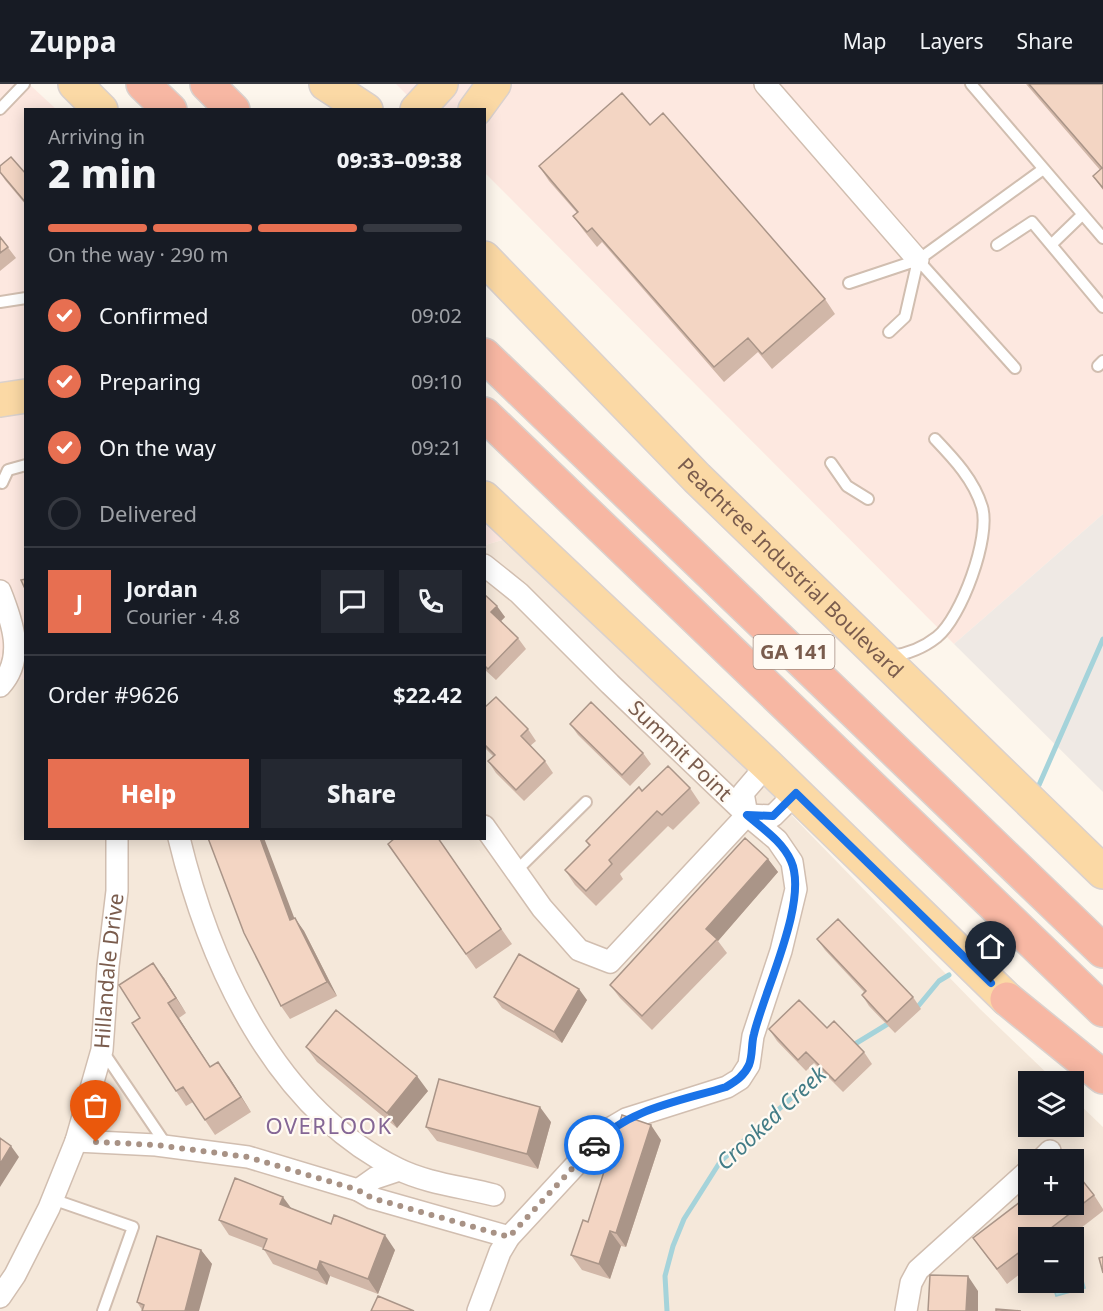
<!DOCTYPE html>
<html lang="en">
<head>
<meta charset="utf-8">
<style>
	:root { --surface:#171b24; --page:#242831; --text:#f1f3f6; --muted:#9ea1a6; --line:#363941; --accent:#e76f51 }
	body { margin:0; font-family:"Noto Sans",sans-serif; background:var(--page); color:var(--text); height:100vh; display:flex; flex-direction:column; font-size:22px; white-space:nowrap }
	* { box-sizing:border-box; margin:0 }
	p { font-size:20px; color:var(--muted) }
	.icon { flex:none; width:33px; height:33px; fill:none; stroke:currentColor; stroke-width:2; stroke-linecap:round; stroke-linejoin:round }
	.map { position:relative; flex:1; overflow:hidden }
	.sheet { position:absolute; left:24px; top:24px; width:462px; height:732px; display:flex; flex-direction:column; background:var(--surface); border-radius:0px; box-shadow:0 3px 15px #0003 }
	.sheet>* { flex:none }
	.tools { position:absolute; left:1018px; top:987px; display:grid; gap:12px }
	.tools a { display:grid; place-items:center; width:66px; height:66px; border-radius:0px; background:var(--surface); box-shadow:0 3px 15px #0003; font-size:30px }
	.pin { position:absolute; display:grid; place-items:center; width:51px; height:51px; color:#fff; margin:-62px -26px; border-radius:50% 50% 50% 0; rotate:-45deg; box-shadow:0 0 6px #0007 }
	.pin .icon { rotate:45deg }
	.courier { position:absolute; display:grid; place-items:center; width:60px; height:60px; margin:-30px; border:4px solid #1a73e8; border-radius:50%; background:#fff; color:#222; box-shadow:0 2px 8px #0007 }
	.head em { font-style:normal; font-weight:800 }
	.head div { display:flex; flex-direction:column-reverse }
	.head { display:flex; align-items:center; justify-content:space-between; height:102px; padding:0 24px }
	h1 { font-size:39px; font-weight:800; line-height:45px }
	.bar { display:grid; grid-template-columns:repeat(4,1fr); gap:9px 6px; align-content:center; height:72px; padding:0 24px }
	.bar i { height:8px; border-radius:4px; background:var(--line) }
	.bar .active { background:var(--accent) }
	.bar p { grid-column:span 4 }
	.line { display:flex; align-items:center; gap:15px; padding:0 24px; border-top:2px solid var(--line) }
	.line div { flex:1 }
	.round { display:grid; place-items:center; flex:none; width:63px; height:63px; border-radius:0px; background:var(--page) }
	ol { padding:0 24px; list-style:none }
	li { display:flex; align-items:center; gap:18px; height:66px }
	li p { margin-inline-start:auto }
	li .icon { padding:6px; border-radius:50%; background:var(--accent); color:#fff; stroke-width:4 }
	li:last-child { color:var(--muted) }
	li i { width:33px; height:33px; border:3px solid var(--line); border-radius:50% }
	.cta { display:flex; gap:12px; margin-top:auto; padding:12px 24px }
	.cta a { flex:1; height:69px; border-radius:0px; background:var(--accent); color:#fff; font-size:24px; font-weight:800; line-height:69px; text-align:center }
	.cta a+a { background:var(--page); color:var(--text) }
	header { display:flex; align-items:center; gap:36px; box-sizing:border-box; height:84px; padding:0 30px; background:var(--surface); border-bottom:2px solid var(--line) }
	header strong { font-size:28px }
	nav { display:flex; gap:33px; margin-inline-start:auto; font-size:21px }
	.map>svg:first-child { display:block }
</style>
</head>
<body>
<header>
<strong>Zuppa</strong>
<nav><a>Map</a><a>Layers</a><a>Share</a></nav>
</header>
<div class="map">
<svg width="1103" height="1227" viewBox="0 0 1103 1227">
	<rect width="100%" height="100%" fill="#fdf6ec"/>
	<path fill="#f5e8da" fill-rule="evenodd" d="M 519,451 L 980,925 L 1055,997 L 1029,998 L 1029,1042 L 1074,1042 L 1074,1015 L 1103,1043 L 1103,1227 L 0,1227 L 0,602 L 25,594 L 26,754 L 484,754 L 485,461 ZM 1029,1076 L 1074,1076 L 1074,1120 L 1029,1120 ZM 1029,1154 L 1074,1154 L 1074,1198 L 1029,1198 Z"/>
	<path fill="#fde8e0" d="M 0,0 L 29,0 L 56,25 L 26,26 L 26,594 L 0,602 Z
		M 396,0 L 1103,0 L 1103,430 L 954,560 L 485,89 L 484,26 L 421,25 Z
		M 485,419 L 519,451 L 485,461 Z"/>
	<path fill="#efe9e4" d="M 1103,430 L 1103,708 L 954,560 Z"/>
	<path fill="#bfe3e8" stroke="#a5d3da" stroke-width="1.5" d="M 1074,1186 L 1081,1189 L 1085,1204 L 1056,1212 L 1052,1199 L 1074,1198 Z"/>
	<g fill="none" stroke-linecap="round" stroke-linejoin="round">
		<path stroke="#a5d3da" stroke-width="5" d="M 1039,701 L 1103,555
			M 915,926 L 939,897 L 949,891
			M 850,963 L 891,938
			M 667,1227 L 665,1192 L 673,1162 L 684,1135 L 720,1078 L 827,982"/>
		<defs>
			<path id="service" d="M 971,0 L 1103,154
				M 0,25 L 24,0
				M 1052,160 L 1082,131
				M 997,161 L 1032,138 L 1103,223
				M 918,176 L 1015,284
				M 849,199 L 918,176 L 1042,86
				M 0,218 L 26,214
				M 889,248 L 905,233 L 918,176
				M 1098,282 L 1103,277
				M 831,379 L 847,402 L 868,415
				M 2,399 L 8,386 L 26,381
				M 891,572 C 908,570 923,564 937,553 C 961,534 991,453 982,423 C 974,396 954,375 935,355
				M 515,788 L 586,718
				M 102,966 L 167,1062
				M 52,1115 L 133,1143 L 103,1227"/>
			<g id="minor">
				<path d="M 765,0 L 918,176"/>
				<path d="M 0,507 C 12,537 26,574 0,602"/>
				<path d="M 747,731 L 743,709 L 767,681"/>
				<path d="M 747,731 L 773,732 L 796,709"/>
				<path d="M 484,742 L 542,824 L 579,866 L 610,878 L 747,731"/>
				<path d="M 179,754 C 210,882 275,1024 398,1085 C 426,1099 463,1103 494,1111"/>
				<path d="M 76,1057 L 156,1061 L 248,1073 L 358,1106 L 375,1094 L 399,1086"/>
				<path d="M 1041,1076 L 1050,1067"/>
				<path d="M 358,1106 L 372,1114 L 509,1153"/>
				<path id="s1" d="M 0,1213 L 15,1191 L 49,1124 L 76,1057 L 102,966 L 108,882 L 117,807 L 117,754"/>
				<path d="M 478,1227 L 500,1168 L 509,1153 L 609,1045 L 626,1035 L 727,1003 L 740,995 L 749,981 L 753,952 L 781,867 L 796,805 L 792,778 L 777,756 L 747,731 L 610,600 L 519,509 L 484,481"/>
				<path d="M 906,1227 L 911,1199 L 918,1186 L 1029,1086"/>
			</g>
			<g id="primary">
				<path d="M 75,0 L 101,26"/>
				<path d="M 326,0 L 366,26"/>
				<path d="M 417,26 L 441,0"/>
				<path d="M 475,26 L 494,0"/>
				<path id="s2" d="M 484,174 L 697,394 L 1103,788"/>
				<path d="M 0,316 L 26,312"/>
				<path d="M 484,414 L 767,681 L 1007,915"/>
			</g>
			<path id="motorway" d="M 143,0 L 170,26
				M 207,0 L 233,26
				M 484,271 L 1103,867
				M 484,330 L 1103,926
				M 1007,915 L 1103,993"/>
		</defs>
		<use href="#service" stroke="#d1beb0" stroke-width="14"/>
		<use href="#minor" stroke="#d1beb0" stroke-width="24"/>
		<use href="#primary" stroke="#dad1cd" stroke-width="36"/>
		<use href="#motorway" stroke="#dad1cd" stroke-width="36"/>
		<use href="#service" stroke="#fff" stroke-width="10"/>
		<use href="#minor" stroke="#fff" stroke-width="21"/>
		<use href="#primary" stroke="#fbd9a5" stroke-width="33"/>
		<use href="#motorway" stroke="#f7b7a3" stroke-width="33"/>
	</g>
	<path fill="#d1b7a8" d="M 1026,0 L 1103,0 L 1103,106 L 1093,92 L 1100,86 Z
		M 650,41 L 825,215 L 835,230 L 772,285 L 758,268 L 724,298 L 602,158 L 597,163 L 584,147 L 573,132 L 577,129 L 549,97 L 539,82 Z
		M 0,88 L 26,90 L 26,121 L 5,96 Z
		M 0,153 L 16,174 L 0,187 Z
		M 484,510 L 505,533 L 501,537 L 518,554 L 526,565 L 496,596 L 484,585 Z
		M 484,624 L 528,645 L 536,657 L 530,662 L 545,677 L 553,689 L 524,717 L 496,689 L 488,677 L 493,672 L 484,663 Z
		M 570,640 L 643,669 L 651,680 L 630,702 L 578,651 Z
		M 690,704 L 700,719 L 673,746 L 668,742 L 620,790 L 623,795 L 596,822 L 575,801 L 565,786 L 589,762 L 586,757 L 642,707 Z
		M 438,754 L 512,860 L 476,885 L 388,760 Z
		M 768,775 L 778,788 L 718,857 L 727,869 L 652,946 L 620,914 L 610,901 Z
		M 294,834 L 304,847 L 337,912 L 290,935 L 281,922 Z
		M 817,855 L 913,913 L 921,925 L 895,949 L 869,922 L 862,911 L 864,908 L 825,866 Z
		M 164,894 L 186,929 L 179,934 L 210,983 L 229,993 L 251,1028 L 215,1051 L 193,1018 L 186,1022 L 176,1007 L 140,934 Z
		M 494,913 L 587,916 L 562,959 L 502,924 Z
		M 827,944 L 864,968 L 872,980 L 843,1008 L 814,979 L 806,987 L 777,957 L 769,945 Z
		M 306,963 L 428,1007 L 397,1044 L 317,978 Z
		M 551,1038 L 538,1085 L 437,1057 L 426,1043 Z
		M 661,1056 L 626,1163 L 621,1162 L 610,1195 L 582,1186 L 571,1171 L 588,1138 Z
		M 1094,1111 L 1103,1125 L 1103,1127 L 1068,1154 L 1029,1154 L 1029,1183 L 1007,1200 L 973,1154 Z
		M 292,1125 L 395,1166 L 378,1210 L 330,1192 L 327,1201 L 273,1180 L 263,1164 L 229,1151 L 219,1136 Z
		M 201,1166 L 212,1180 L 142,1226 L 137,1218 Z"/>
	<path fill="#aa9588" d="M 497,522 L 505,533 L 499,539 L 491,528 Z
		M 260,754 L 264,754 L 300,849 L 290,836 Z
		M 768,775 L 778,788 L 718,857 L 706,845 Z
		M 295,834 L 304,847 L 337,912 L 327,898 Z
		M 153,879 L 164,894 L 186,929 L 176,914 Z
		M 579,905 L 587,916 L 562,959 L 554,948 Z
		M 168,919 L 179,934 L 220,998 L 210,983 Z
		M 218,978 L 229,993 L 251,1028 L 241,1013 Z
		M 417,992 L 428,1007 L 397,1044 L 387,1029 Z
		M 540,1023 L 551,1038 L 538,1085 L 527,1070 Z
		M 651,1041 L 661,1056 L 626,1163 L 616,1149 Z
		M 11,1062 L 19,1073 L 0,1103 L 0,1080 Z
		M 283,1113 L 294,1128 L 280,1120 Z
		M 610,1147 L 621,1162 L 610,1195 L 599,1180 Z
		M 385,1151 L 395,1166 L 378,1210 L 368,1195 Z
		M 201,1166 L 212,1180 L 199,1227 L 185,1227 Z
		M 320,1177 L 330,1192 L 327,1201 L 317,1186 Z
		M 968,1192 L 978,1207 L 978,1227 L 966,1227 Z"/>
	<path fill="#f3d5c3" stroke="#aa9588" stroke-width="1.5" d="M 1029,0 L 1103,0 L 1103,104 L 1093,92 L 1102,84 Z
		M 622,9 L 650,41 L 663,29 L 825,215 L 762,270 L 748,254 L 714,283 L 592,144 L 587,148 L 573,132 L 578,128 L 539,82 Z
		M 11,73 L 26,90 L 26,119 L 0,88 L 0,82 Z
		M 0,153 L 8,163 L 0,169 Z
		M 26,495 L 26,507 L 21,496 Z
		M 484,510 L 497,522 L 491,528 L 518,554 L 488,585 L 484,581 Z
		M 496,613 L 528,645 L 521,652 L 545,677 L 516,706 L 488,677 L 495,671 L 484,660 L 484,624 Z
		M 591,618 L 643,669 L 622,691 L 570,640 Z
		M 668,682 L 690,704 L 662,731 L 657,727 L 609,776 L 612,780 L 586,807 L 565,786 L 590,761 L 586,757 L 639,703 L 642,707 Z
		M 208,754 L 260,754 L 290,836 L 295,834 L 327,898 L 281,922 L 244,849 Z
		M 395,754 L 438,754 L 501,845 L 466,870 L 388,760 Z
		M 745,754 L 768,775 L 706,845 L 717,855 L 642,932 L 610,901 Z
		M 838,835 L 913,913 L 887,938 L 862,911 L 866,907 L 817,855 Z
		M 519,870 L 579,905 L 554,948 L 494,913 Z
		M 153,879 L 176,914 L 168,919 L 210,983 L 218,978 L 241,1013 L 205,1036 L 183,1003 L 176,1007 L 132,939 L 140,934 L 119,901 Z
		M 799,916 L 827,944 L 834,937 L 864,968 L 835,997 L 806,968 L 798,976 L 769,945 Z
		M 336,926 L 417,992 L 387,1029 L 306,963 Z
		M 439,995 L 540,1023 L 527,1070 L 426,1043 Z
		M 622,1031 L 651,1041 L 616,1149 L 610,1147 L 599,1180 L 571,1171 L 583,1136 L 588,1138 Z
		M 0,1054 L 11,1062 L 0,1080 Z
		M 1074,1086 L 1094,1111 L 1038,1154 L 1029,1154 L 1029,1161 L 997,1185 L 973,1154 L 1029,1111 L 1029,1120 L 1074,1120 Z
		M 235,1094 L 283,1113 L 280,1120 L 331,1140 L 334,1131 L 385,1151 L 368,1195 L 320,1177 L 317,1186 L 263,1165 L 267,1155 L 219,1136 Z
		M 157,1152 L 201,1166 L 185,1227 L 142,1227 L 144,1221 L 137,1218 Z
		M 1103,1173 L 1103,1189 L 1099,1174 Z
		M 930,1191 L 968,1192 L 966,1227 L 928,1227 Z
		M 378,1212 L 414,1227 L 371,1227 Z
		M 996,1225 L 1021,1227 L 996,1227 Z"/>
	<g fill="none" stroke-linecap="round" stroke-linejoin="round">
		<path stroke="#a89285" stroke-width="6" stroke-dasharray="0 10.8" d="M 96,1058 L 156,1061 L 248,1073 L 358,1106 L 372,1114 L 509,1153 L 594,1061"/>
		<path stroke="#1a73e8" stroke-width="8" d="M 594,1061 C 627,1025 681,1017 726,1003 C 736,997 744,992 749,981 C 753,971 751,960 754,950 C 764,907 809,817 791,777 C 782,757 763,745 747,731 L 773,732 L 796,709 L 991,899"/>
	</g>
	<g text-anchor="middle" stroke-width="4.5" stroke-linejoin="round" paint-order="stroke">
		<rect fill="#fffaf3" stroke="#a28b7f" stroke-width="1.5" x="753.5" y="551" width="81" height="34" rx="4.5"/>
		<g font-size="20" font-weight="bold" fill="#7a5c4d">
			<text x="794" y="575">GA 141</text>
		</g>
		<g font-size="21" fill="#7a5c4d" stroke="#fffaf3">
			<text dy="7" stroke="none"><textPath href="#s2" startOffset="436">Peachtree Industrial Boulevard</textPath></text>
			<text transform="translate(680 667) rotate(44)" y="7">Summit Point</text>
			<text dy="7" stroke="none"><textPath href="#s1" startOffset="348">Hillandale Drive</textPath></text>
		</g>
		<g font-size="22" font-style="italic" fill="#437c86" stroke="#fffaf3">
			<text transform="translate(771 1034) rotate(-43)" y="8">Crooked Creek</text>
		</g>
		<g font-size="22" letter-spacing="1.5" fill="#846695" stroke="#fffaf3">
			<text x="329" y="1050">OVERLOOK</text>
		</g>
	</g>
</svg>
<div class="tools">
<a><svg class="icon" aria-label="layers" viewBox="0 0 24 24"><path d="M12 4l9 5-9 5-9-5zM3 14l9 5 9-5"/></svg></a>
<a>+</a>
<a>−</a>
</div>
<div class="pin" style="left:96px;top:1058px;background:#ea580c"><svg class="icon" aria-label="bag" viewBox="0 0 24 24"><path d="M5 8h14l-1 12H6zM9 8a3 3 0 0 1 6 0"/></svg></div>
<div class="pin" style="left:991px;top:899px;background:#1f2937"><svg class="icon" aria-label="home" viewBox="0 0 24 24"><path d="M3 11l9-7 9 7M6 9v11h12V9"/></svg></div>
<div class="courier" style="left:594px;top:1061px"><svg class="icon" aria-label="car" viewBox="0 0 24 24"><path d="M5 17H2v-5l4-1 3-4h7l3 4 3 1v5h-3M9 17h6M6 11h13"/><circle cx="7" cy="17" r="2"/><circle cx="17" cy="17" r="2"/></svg></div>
<section class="sheet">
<div class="head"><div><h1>2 min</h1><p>Arriving in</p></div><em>09:33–09:38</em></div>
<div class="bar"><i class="active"></i><i class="active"></i><i class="active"></i><i></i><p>On the way · 290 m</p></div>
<ol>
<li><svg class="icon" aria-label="check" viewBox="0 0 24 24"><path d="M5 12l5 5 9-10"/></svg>Confirmed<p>09:02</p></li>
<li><svg class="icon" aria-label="check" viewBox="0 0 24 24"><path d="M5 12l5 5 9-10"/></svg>Preparing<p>09:10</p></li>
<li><svg class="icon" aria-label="check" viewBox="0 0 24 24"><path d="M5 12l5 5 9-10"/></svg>On the way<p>09:21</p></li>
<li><i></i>Delivered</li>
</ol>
<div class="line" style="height:108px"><b class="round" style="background:var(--accent);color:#fff">J</b><div><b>Jordan</b><p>Courier · 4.8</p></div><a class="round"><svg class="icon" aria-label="chat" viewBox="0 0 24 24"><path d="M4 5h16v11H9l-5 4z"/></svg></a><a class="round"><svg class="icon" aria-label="phone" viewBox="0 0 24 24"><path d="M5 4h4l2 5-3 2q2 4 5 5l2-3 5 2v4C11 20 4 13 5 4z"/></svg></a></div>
<div class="line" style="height:78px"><div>Order #9626</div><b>$22.42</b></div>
<div class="cta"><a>Help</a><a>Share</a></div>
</section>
</div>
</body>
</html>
